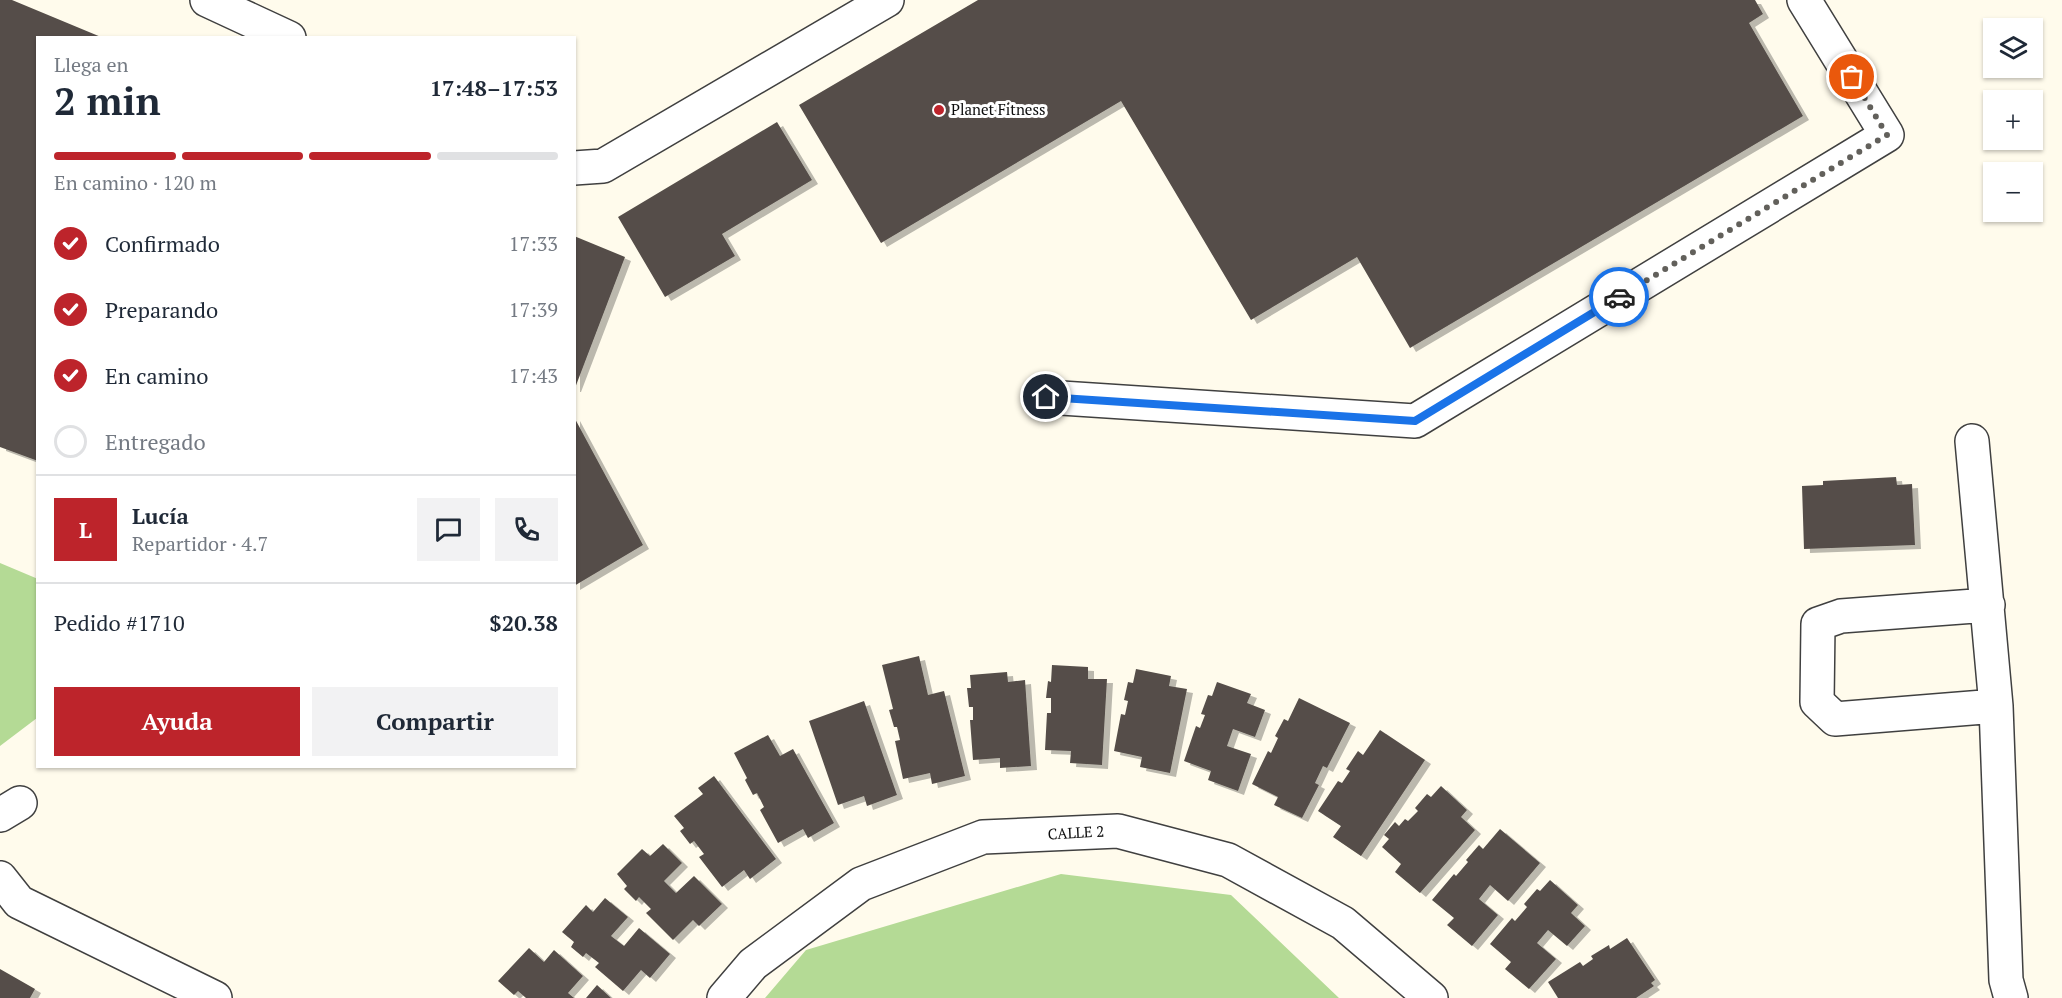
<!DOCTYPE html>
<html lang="es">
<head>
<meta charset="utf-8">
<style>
	:root { --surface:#fff; --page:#f2f2f3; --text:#1f2937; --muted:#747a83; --line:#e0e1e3; --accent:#bd242b }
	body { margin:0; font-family:"PT Serif",serif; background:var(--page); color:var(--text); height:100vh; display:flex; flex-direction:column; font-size:22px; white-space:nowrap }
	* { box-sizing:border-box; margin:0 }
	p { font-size:20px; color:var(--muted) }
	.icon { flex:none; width:33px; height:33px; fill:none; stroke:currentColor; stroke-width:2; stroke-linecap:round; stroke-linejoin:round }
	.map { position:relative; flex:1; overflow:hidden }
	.sheet { position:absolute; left:36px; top:36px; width:540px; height:732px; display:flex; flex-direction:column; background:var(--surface); border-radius:0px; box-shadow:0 2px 4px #0004 }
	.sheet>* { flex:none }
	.tools { position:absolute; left:1983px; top:18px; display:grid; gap:12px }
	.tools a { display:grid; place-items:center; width:60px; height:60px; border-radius:0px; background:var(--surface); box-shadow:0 2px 4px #0004; font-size:30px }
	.pin { position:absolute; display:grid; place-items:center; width:51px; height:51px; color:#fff; margin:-26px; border:3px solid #fff; border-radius:50%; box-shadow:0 2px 6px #0007 }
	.courier { position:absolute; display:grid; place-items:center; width:60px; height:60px; margin:-30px; border:4px solid #1a73e8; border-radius:50%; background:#fff; color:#222; box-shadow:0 2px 8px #0007 }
	.head em { font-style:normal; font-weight:700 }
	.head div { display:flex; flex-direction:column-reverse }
	.head { display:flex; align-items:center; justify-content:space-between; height:102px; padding:0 18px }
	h1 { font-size:39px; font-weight:700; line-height:45px }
	.bar { display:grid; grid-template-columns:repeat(4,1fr); gap:9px 6px; align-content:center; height:72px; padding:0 18px }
	.bar i { height:8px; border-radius:4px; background:var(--line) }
	.bar .selected { background:var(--accent) }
	.bar p { grid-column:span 4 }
	.line { display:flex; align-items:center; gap:15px; padding:0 18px; border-top:2px solid var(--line) }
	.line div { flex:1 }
	.round { display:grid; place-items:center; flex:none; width:63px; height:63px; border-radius:0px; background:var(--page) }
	ol { padding:0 18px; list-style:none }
	li { display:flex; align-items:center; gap:18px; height:66px }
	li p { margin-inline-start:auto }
	li .icon { padding:6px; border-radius:50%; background:var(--accent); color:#fff; stroke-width:4 }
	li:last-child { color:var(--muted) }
	li i { width:33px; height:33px; border:3px solid var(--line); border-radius:50% }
	.action { display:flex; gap:12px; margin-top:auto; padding:12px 18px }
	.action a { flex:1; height:69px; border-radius:0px; background:var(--accent); color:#fff; font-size:24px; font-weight:700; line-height:69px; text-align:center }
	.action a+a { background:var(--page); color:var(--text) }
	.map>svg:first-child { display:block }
</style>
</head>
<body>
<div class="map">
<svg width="2062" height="998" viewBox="0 0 2062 998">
	<defs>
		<filter id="shadow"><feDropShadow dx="6" dy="4" stdDeviation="0" flood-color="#0004"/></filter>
	</defs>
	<rect width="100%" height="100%" fill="#fffbec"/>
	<path fill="#b4da95" d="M 0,563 L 38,579 L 37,718 L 0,746 Z
		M 1061,874 L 1231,895 L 1339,998 L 765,998 L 806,950 Z"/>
	<path fill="#554e49" filter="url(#shadow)" d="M 0,0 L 12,0 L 101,37 L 38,38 L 38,461 L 0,447 Z
		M 978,0 L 1755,0 L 1763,14 L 1749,23 L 1803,116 L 1410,348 L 1357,257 L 1251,320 L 1121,101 L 881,243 L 799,105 Z
		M 777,122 L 812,180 L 722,234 L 735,256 L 665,297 L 618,217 Z
		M 574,236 L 625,257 L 575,388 L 574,388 Z
		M 574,417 L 643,545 L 574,586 Z
		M 1896,477 L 1897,485 L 1912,484 L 1915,545 L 1804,549 L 1802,486 L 1823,485 L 1823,481 Z
		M 919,656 L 928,695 L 944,691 L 965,776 L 932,784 L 930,773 L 903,779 L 895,741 L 900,740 L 897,727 L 894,727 L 889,710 L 893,709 L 882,665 Z
		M 1052,665 L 1088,667 L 1088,679 L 1107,679 L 1102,765 L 1070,763 L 1071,751 L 1045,750 L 1047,713 L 1051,713 L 1051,698 L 1046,698 L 1048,681 L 1051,682 Z
		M 1136,669 L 1171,676 L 1169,686 L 1187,689 L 1170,773 L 1140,767 L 1142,757 L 1114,751 L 1121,714 L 1125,715 L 1128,701 L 1124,700 L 1128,682 L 1133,683 Z
		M 1007,672 L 1008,682 L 1025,680 L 1031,766 L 1000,768 L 1000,758 L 973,760 L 970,720 L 973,720 L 973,707 L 969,707 L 967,688 L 971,688 L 970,675 Z
		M 1217,682 L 1251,694 L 1247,703 L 1265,710 L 1255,737 L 1233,729 L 1227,746 L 1251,754 L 1238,791 L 1208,780 L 1211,771 L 1184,761 L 1196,726 L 1200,728 L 1205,715 L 1201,714 L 1208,695 L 1212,696 Z
		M 1299,698 L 1350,723 L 1327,768 L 1323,766 L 1315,783 L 1319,785 L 1302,818 L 1274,805 L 1278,797 L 1252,784 L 1268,751 L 1271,753 L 1278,738 L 1275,736 L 1284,719 L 1288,721 Z
		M 864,701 L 897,795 L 867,806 L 864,796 L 838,805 L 809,721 Z
		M 1380,730 L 1425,760 L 1361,856 L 1333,837 L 1341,826 L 1318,811 L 1338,781 L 1342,783 L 1350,771 L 1346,769 L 1358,751 L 1363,755 Z
		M 768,735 L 780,756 L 793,749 L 834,823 L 808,838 L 803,829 L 778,843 L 760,810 L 764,807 L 757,793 L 753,795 L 745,780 L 747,778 L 734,753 Z
		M 714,776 L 776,859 L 750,879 L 744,870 L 722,887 L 699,857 L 704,854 L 694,841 L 690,844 L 680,831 L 684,828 L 674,816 L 703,794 L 698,788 Z
		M 1441,786 L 1467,810 L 1461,817 L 1475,830 L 1420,893 L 1395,872 L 1401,864 L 1382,847 L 1389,839 L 1384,835 L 1395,822 L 1399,826 L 1405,819 L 1408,821 L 1418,811 L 1415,808 L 1427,794 L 1431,797 Z
		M 1500,829 L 1540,863 L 1508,901 L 1490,885 L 1479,899 L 1498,915 L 1472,946 L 1447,925 L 1454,918 L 1432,900 L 1454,874 L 1456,876 L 1468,862 L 1466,860 L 1479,845 L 1483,849 Z
		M 663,844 L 682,863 L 664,881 L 676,893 L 694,876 L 722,904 L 699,926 L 693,920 L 673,940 L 646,913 L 651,909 L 639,897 L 636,901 L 624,889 L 627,886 L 617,874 L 642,849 L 650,856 Z
		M 1550,880 L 1578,905 L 1571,913 L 1585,926 L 1567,946 L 1548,930 L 1537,943 L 1556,959 L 1529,989 L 1505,969 L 1511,962 L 1490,944 L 1512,918 L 1515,921 L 1527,907 L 1524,904 L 1537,889 L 1540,891 Z
		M 605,898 L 628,917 L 611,936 L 624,946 L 639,928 L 670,954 L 650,978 L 641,970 L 623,991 L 595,967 L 599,963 L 586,953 L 583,957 L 571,947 L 574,942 L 562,932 L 586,905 L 593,912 Z
		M 1627,938 L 1655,980 L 1651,983 L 1654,986 L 1636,998 L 1558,998 L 1548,982 L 1580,962 L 1583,966 L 1593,959 L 1591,956 L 1609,945 L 1610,949 Z
		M 529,948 L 544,962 L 554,950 L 583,976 L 568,993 L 574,998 L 526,998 L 518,991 L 514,995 L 498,981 Z
		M 0,969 L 35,989 L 30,998 L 0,998 Z
		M 597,985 L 611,998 L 586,998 Z"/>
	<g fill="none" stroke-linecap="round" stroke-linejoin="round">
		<defs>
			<path id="minor" d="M 207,0 L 289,38
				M 574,168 L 603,166 L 887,0
				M 1046,397 L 1415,421 L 1887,135 L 1804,0
				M 1972,441 L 1996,706 L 2006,980 L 2011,998
				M 1988,605 L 1841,616 L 1818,624 L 1817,702 L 1835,719 L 1996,706
				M 0,815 L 20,803
				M 0,878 L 19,902 L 215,998
				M 724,998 L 753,964 L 861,884 L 983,837 L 1118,831 L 1228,860 L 1343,923 L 1431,998"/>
		</defs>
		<use href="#minor" stroke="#404040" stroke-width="36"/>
		<use href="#minor" stroke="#fff" stroke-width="33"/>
	</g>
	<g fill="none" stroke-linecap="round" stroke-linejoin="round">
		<path stroke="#62605b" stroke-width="6" stroke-dasharray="0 10.8" d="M 1619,297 L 1887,135 L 1852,77"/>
		<path stroke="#1a73e8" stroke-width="8" d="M 1046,397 L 1415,421 L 1619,297"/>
	</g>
	<circle fill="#bd242b" stroke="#fff" stroke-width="2" cx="939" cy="110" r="6"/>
	<g text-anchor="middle" stroke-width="6" stroke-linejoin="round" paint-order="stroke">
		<g font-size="15" fill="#0d0d0d" stroke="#fff" text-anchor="start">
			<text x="951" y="115">Planet Fitness</text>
		</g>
		<g font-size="15" fill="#0d0d0d" stroke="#fff">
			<text transform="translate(1076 833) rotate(-3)" y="5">CALLE 2</text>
		</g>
	</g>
</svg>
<div class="tools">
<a><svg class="icon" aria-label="layers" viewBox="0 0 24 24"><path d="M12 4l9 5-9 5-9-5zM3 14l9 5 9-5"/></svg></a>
<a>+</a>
<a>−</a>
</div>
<div class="pin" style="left:1852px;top:77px;background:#ea580c"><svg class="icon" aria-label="bag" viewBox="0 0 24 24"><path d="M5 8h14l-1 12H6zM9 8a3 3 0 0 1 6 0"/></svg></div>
<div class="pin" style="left:1046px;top:397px;background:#1f2937"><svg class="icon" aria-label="home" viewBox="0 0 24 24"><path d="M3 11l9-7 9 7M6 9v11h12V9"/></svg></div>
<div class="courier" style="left:1619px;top:297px"><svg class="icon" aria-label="car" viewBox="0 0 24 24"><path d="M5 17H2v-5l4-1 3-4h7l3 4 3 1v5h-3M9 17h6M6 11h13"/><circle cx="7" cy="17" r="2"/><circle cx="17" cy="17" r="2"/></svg></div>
<section class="sheet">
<div class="head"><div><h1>2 min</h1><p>Llega en</p></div><em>17:48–17:53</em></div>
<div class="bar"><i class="selected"></i><i class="selected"></i><i class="selected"></i><i></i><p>En camino · 120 m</p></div>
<ol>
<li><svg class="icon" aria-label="check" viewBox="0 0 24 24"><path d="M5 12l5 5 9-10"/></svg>Confirmado<p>17:33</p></li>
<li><svg class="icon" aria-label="check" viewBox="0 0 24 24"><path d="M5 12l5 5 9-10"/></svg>Preparando<p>17:39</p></li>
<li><svg class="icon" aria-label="check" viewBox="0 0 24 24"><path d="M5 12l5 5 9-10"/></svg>En camino<p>17:43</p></li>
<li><i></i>Entregado</li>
</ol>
<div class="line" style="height:108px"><b class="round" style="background:var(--accent);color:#fff">L</b><div><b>Lucía</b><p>Repartidor · 4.7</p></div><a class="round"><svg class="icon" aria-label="chat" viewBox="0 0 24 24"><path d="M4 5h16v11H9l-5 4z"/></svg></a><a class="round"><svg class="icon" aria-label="phone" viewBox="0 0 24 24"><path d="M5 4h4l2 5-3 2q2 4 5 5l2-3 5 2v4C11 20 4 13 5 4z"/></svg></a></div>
<div class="line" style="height:78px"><div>Pedido #1710</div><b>$20.38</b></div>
<div class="action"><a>Ayuda</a><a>Compartir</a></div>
</section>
</div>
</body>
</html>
